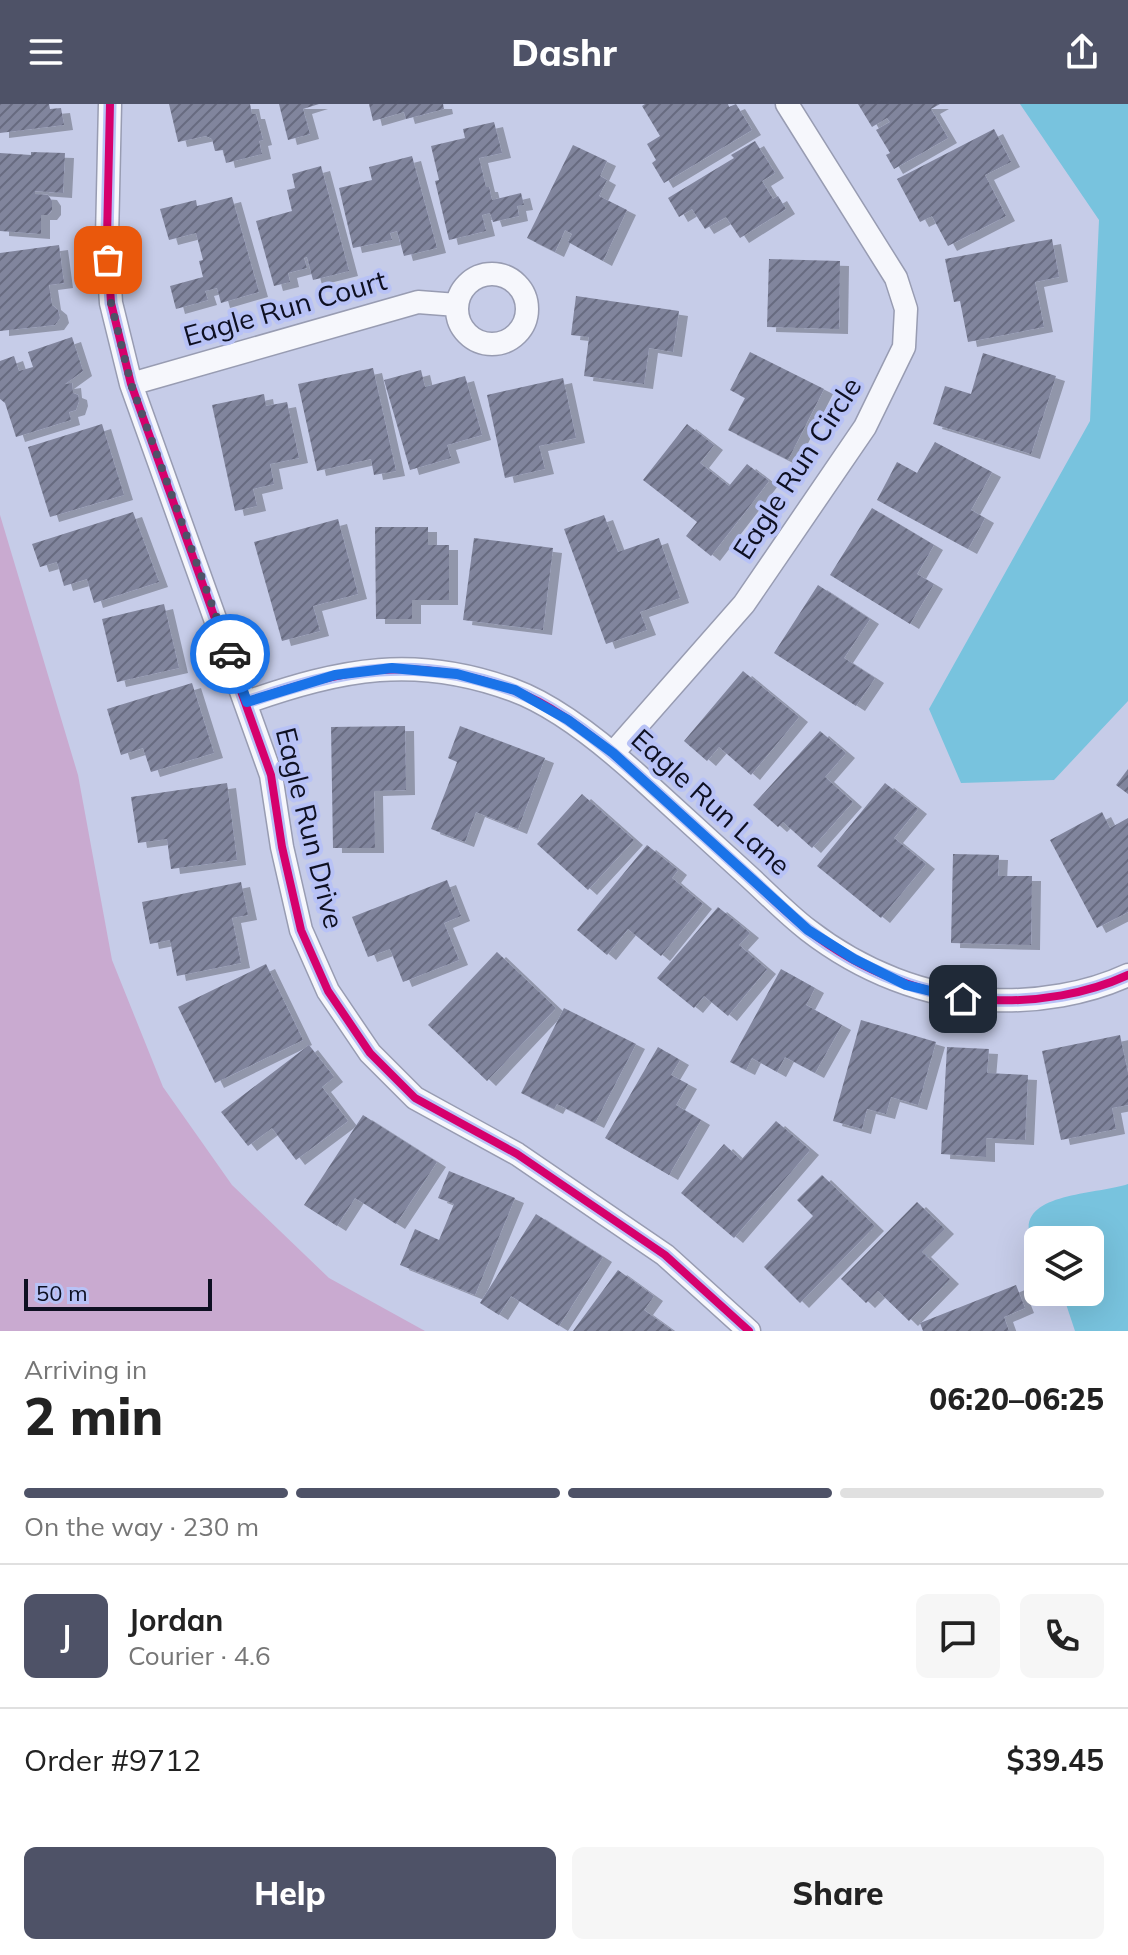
<!DOCTYPE html>
<html lang="en">
<head>
<meta charset="utf-8">
<style>
	:root { --surface:#fff; --page:#f6f6f6; --text:#222; --muted:#767676; --line:#e0e0e0; --accent:#4e5267 }
	body { margin:0; font-family:Mulish,sans-serif; background:var(--page); color:var(--text); height:100vh; display:flex; flex-direction:column; font-size:30px; white-space:nowrap }
	* { box-sizing:border-box; margin:0 }
	p { font-size:26px; color:var(--muted) }
	.icon { flex:none; width:44px; height:44px; fill:none; stroke:currentColor; stroke-width:2; stroke-linecap:round; stroke-linejoin:round }
	.map { position:relative; height:1227px; overflow:hidden }
	.side { display:flex; flex-direction:column; background:var(--surface); flex:1 }
	.side>* { flex:none }
	.buttons { position:absolute; left:1024px; top:1122px; display:grid; gap:16px }
	.buttons a { display:grid; place-items:center; width:80px; height:80px; border-radius:12px; background:var(--surface); box-shadow:0 8px 32px #0002; font-size:40px }
	.scale { position:absolute; left:24px; bottom:20px; width:188px; box-sizing:border-box; padding-left:8px; border:4px solid #0e1022; border-top:0; font-size:22px; line-height:28px; white-space:nowrap; color:#0e1022; -webkit-text-stroke:6px #b8c2f6; paint-order:stroke }
	.pin { position:absolute; display:grid; place-items:center; width:68px; height:68px; color:#fff; margin:-34px; border-radius:16px; box-shadow:0 4px 12px #0006 }
	.courier { position:absolute; display:grid; place-items:center; width:80px; height:80px; margin:-40px; border:6px solid #1a73e8; border-radius:50%; background:#fff; color:#222; box-shadow:0 2px 10px #0007 }
	.headline em { font-style:normal; font-weight:800 }
	.headline div { display:flex; flex-direction:column-reverse }
	.headline { display:flex; align-items:center; justify-content:space-between; height:136px; padding:0 24px }
	h1 { font-size:52px; font-weight:800; line-height:60px }
	.bar { display:grid; grid-template-columns:repeat(4,1fr); gap:12px 8px; align-content:center; height:96px; padding:0 24px }
	.bar i { height:10px; border-radius:6px; background:var(--line) }
	.bar .on { background:var(--accent) }
	.bar p { grid-column:span 4 }
	.line { display:flex; align-items:center; gap:20px; padding:0 24px; border-top:2px solid var(--line) }
	.line div { flex:1 }
	.round { display:grid; place-items:center; flex:none; width:84px; height:84px; border-radius:12px; background:var(--page) }
	.primary-button { display:flex; gap:16px; margin-top:auto; padding:16px 24px }
	.primary-button a { flex:1; height:92px; border-radius:12px; background:var(--accent); color:#fff; font-size:32px; font-weight:800; line-height:92px; text-align:center }
	.primary-button a+a { background:var(--page); color:var(--text) }
	header { display:flex; justify-content:space-between; align-items:center; height:104px; padding:0 24px; background:var(--accent); color:#fff; font-size:36px; font-weight:800 }
	.map>svg:first-child { display:block }
</style>
</head>
<body>
<header><svg class="icon" aria-label="menu" viewBox="0 0 24 24"><path d="M4 6h16M4 12h16M4 18h16"/></svg>Dashr<svg class="icon" aria-label="share" viewBox="0 0 24 24"><path d="M12 15V3M7 8l5-5 5 5M5 13v7h14v-7"/></svg></header>
<div class="map">
<svg width="1128" height="1227" viewBox="0 0 1128 1227">
	<defs>
		<pattern id="building-hatch" width="6" height="6" patternUnits="userSpaceOnUse" patternTransform="scale(2)"><rect width="6" height="6" fill="#81859d"/><path d="M-1 1l2-2M0 6l6-6M5 7l2-2" fill="none" stroke="#686b80"/></pattern>
		<filter id="shadow"><feDropShadow dx="9" dy="5" stdDeviation="0" flood-color="#0004"/></filter>
	</defs>
	<rect width="100%" height="100%" fill="#c6cce8"/>
	<path fill="#c9aad0" d="M 0,411 L 78,671 L 112,856 L 163,983 L 232,1081 L 329,1174 L 425,1227 L 0,1227 Z"/>
	<path fill="#78c3de" d="M 1020,0 L 1128,0 L 1128,597 L 1054,676 L 961,679 L 929,605 L 1090,317 L 1099,116 Z
		M 1128,1080 L 1128,1227 L 1075,1227 L 1062,1188 L 1090,1188 L 1090,1136 L 1038,1136 L 1038,1149 C 999,1088 1093,1092 1128,1080 Z"/>
	<path fill="url(#building-hatch)" filter="url(#shadow)" d="M 0,0 L 49,0 L 50,5 L 61,4 L 64,21 L 0,29 Z
		M 169,0 L 250,0 L 252,10 L 256,10 L 263,36 L 259,37 L 262,50 L 226,59 L 223,46 L 215,47 L 212,35 L 206,32 L 178,38 Z
		M 279,0 L 319,0 L 303,5 L 310,30 L 288,36 Z
		M 369,0 L 443,0 L 444,5 L 406,15 L 404,8 L 373,17 Z
		M 645,0 L 728,0 L 729,3 L 736,0 L 752,26 L 664,79 L 652,59 L 656,56 L 647,40 L 660,32 L 642,2 Z
		M 858,0 L 940,0 L 931,5 L 948,34 L 894,65 L 886,51 L 890,49 L 876,26 L 890,18 L 887,14 L 872,23 Z
		M 494,18 L 502,49 L 479,54 L 486,83 L 489,83 L 492,96 L 521,89 L 524,101 L 517,102 L 519,112 L 493,118 L 490,109 L 482,111 L 486,127 L 449,136 L 435,77 L 439,76 L 431,42 L 465,34 L 463,25 Z
		M 994,25 L 1011,58 L 985,71 L 1006,112 L 948,142 L 932,112 L 920,118 L 897,75 Z
		M 755,37 L 775,69 L 762,77 L 773,95 L 778,92 L 786,105 L 740,134 L 726,113 L 705,125 L 692,105 L 679,113 L 668,94 L 734,54 L 731,51 Z
		M 573,41 L 607,57 L 600,72 L 607,76 L 599,92 L 627,106 L 603,157 L 568,138 L 572,130 L 565,126 L 555,148 L 527,134 Z
		M 31,48 L 65,49 L 63,89 L 35,87 L 35,90 L 48,91 L 52,97 L 52,106 L 48,111 L 41,111 L 41,130 L 0,127 L 0,49 L 31,51 Z
		M 412,52 L 437,144 L 404,152 L 397,127 L 390,129 L 392,136 L 353,144 L 339,84 L 372,76 L 369,63 Z
		M 321,62 L 349,167 L 313,176 L 307,153 L 304,154 L 307,164 L 288,169 L 290,178 L 274,182 L 256,117 L 292,107 L 287,86 L 295,84 L 292,70 Z
		M 232,93 L 259,188 L 221,199 L 217,184 L 205,187 L 208,196 L 176,205 L 170,182 L 203,173 L 199,157 L 203,156 L 196,129 L 169,136 L 160,105 L 196,96 L 197,102 Z
		M 1052,135 L 1059,173 L 1035,178 L 1044,223 L 968,238 L 960,197 L 954,198 L 945,155 Z
		M 59,141 L 64,179 L 49,181 L 52,201 L 58,206 L 60,214 L 55,221 L 0,227 L 0,149 Z
		M 769,155 L 840,157 L 839,225 L 767,223 Z
		M 576,192 L 679,207 L 673,248 L 649,244 L 644,280 L 584,272 L 589,233 L 571,231 Z
		M 72,233 L 83,267 L 65,280 L 72,279 L 73,289 L 78,291 L 79,297 L 76,306 L 69,308 L 71,316 L 16,333 L 5,299 L 0,295 L 0,257 L 14,252 L 19,267 L 33,263 L 28,248 Z
		M 750,248 L 824,285 L 788,356 L 728,326 L 745,294 L 730,286 Z
		M 983,249 L 1056,272 L 1031,350 L 933,320 L 945,282 L 971,290 Z
		M 373,264 L 396,367 L 374,371 L 371,355 L 317,367 L 298,280 Z
		M 421,266 L 425,283 L 465,272 L 482,331 L 447,341 L 451,354 L 410,366 L 384,276 Z
		M 563,274 L 576,334 L 539,342 L 545,365 L 505,374 L 487,291 Z
		M 264,290 L 266,302 L 287,298 L 299,354 L 270,360 L 274,380 L 253,385 L 257,402 L 235,407 L 212,301 Z
		M 102,320 L 124,391 L 50,413 L 28,343 Z
		M 687,320 L 714,341 L 700,359 L 729,382 L 747,360 L 769,377 L 711,452 L 686,432 L 697,418 L 643,376 Z
		M 935,338 L 992,368 L 971,406 L 985,414 L 968,445 L 877,396 L 897,358 L 917,369 Z
		M 872,404 L 934,441 L 917,470 L 934,480 L 910,520 L 830,471 Z
		M 133,408 L 159,478 L 94,499 L 87,475 L 64,482 L 57,458 L 40,463 L 32,440 Z
		M 604,411 L 618,448 L 659,434 L 680,494 L 640,508 L 647,526 L 606,540 L 564,425 Z
		M 338,415 L 358,490 L 313,502 L 320,527 L 282,537 L 254,438 Z
		M 375,423 L 428,423 L 428,441 L 449,441 L 449,496 L 412,496 L 412,515 L 376,515 Z
		M 474,434 L 553,444 L 543,526 L 463,516 Z
		M 818,481 L 870,515 L 844,554 L 875,574 L 856,602 L 774,549 Z
		M 164,500 L 179,564 L 117,578 L 102,515 Z
		M 743,567 L 799,613 L 751,671 L 719,643 L 707,657 L 684,637 Z
		M 192,579 L 214,649 L 151,668 L 143,644 L 121,651 L 107,605 Z
		M 405,622 L 406,686 L 374,687 L 375,744 L 333,744 L 331,623 Z
		M 460,622 L 545,654 L 518,725 L 476,708 L 465,738 L 431,725 L 457,658 L 448,654 Z
		M 820,627 L 846,649 L 825,673 L 853,698 L 812,744 L 783,718 L 778,723 L 753,701 Z
		M 1128,665 L 1128,690 L 1116,681 Z
		M 227,679 L 237,756 L 171,765 L 167,735 L 138,739 L 131,693 Z
		M 885,679 L 918,705 L 894,734 L 926,760 L 881,814 L 817,762 Z
		M 582,690 L 634,736 L 588,786 L 537,740 Z
		M 1102,708 L 1110,724 L 1128,714 L 1128,808 L 1097,824 L 1050,736 Z
		M 647,741 L 678,766 L 672,774 L 703,800 L 661,852 L 628,825 L 607,851 L 577,826 Z
		M 953,750 L 999,751 L 998,772 L 1032,772 L 1031,841 L 951,839 Z
		M 447,776 L 461,812 L 444,819 L 459,856 L 403,878 L 390,845 L 368,853 L 352,813 Z
		M 241,778 L 248,811 L 232,814 L 241,859 L 177,872 L 170,836 L 150,840 L 142,798 Z
		M 718,803 L 750,829 L 739,841 L 767,865 L 728,912 L 704,892 L 694,904 L 657,874 Z
		M 497,848 L 556,904 L 487,977 L 428,921 Z
		M 266,860 L 303,936 L 215,979 L 178,903 Z
		M 781,865 L 815,884 L 806,901 L 842,921 L 815,969 L 785,953 L 777,968 L 752,954 L 746,966 L 730,958 Z
		M 564,904 L 636,940 L 595,1019 L 557,1000 L 554,1005 L 521,989 Z
		M 861,916 L 936,938 L 918,1001 L 891,993 L 886,1010 L 867,1005 L 862,1025 L 833,1017 Z
		M 1120,931 L 1128,969 L 1128,1001 L 1112,1004 L 1116,1025 L 1061,1036 L 1042,947 Z
		M 309,941 L 334,973 L 322,983 L 348,1017 L 296,1056 L 272,1024 L 248,1042 L 221,1008 Z
		M 658,943 L 680,956 L 671,971 L 688,980 L 676,1001 L 701,1016 L 669,1071 L 605,1034 Z
		M 947,943 L 989,945 L 987,969 L 1028,971 L 1025,1036 L 986,1034 L 986,1053 L 941,1050 Z
		M 363,1011 L 437,1058 L 396,1120 L 355,1094 L 337,1122 L 304,1101 Z
		M 776,1017 L 810,1046 L 734,1134 L 681,1089 L 724,1040 L 741,1056 Z
		M 449,1067 L 515,1094 L 475,1191 L 400,1161 L 415,1125 L 439,1136 L 454,1100 L 438,1094 Z
		M 822,1071 L 875,1122 L 800,1199 L 764,1163 L 813,1112 L 797,1096 Z
		M 917,1098 L 945,1125 L 922,1148 L 950,1175 L 909,1217 L 878,1187 L 866,1199 L 841,1175 Z
		M 536,1110 L 603,1153 L 559,1222 L 511,1192 L 499,1211 L 480,1199 Z
		M 618,1166 L 654,1192 L 644,1206 L 673,1227 L 573,1227 Z
		M 1016,1181 L 1025,1204 L 1004,1213 L 1009,1227 L 923,1227 L 920,1219 Z"/>
	<g fill="none" stroke-linecap="round" stroke-linejoin="round">
		<defs>
			<path id="street" d="M 110,0 L 107,134 L 111,199 L 131,280 L 271,671 L 282,743 L 301,826 L 328,887 L 370,949 L 415,994 L 517,1050 L 665,1151 L 749,1227
				M457 205a35 35 0 1 1 70 0a35 35 0 1 1-70 0Z
				M 131,280 L 418,198 L 457,201
				M 247,598 C 342,565 415,550 513,586 C 557,602 607,643 642,675 C 676,706 711,738 745,769 C 766,788 786,809 808,826 C 861,867 925,893 992,896 C 1037,898 1087,890 1128,871
				M 613,649 L 744,500 L 865,323 L 904,243 L 906,205 L 896,174 L 787,0"/>
		</defs>
		<use href="#street" stroke="#989cb2" stroke-width="25"/>
		<use href="#street" stroke="#f6f7fc" stroke-width="22"/>
		<defs>
			<path id="cycleway" d="M 110,0 L 107,134 L 111,199 L 131,280 L 271,671 L 282,743 L 301,826 L 328,887 L 370,949 L 415,994 L 517,1050 L 665,1151 L 749,1227
				M 247,598 C 342,565 415,550 513,586 C 557,602 607,643 642,675 C 676,706 711,738 745,769 C 766,788 786,809 808,826 C 861,867 925,893 992,896 C 1037,898 1087,890 1128,871"/>
		</defs>
		<use href="#cycleway" stroke="#b8c2f6" stroke-width="13"/>
		<use href="#cycleway" stroke="#d6006c" stroke-width="8"/>
	</g>
	<g fill="none" stroke-linecap="round" stroke-linejoin="round">
		<path stroke="#4e5267" stroke-width="8" stroke-dasharray="0 14.4" d="M 108,156 L 111,199 L 131,280 L 230,550"/>
		<path stroke="#1a73e8" stroke-width="10" d="M 230,550 L 247,598 L 335,571 L 392,564 L 457,570 L 515,586 L 568,616 L 613,649 L 808,826 L 854,855 L 906,881 L 963,895"/>
	</g>
	<g text-anchor="middle" stroke-width="8" stroke-linejoin="round" paint-order="stroke">
		<g font-size="28" fill="#0e1022" stroke="#b8c2f6">
			<text transform="translate(285 204) rotate(-16)" y="10">Eagle Run Court</text>
			<text transform="translate(797 364) rotate(-57)" y="10">Eagle Run Circle</text>
			<text transform="translate(711 698) rotate(42)" y="10">Eagle Run Lane</text>
			<text transform="translate(310 724) rotate(76)" y="10">Eagle Run Drive</text>
		</g>
	</g>
</svg>
<div class="buttons">
<a><svg class="icon" aria-label="layers" viewBox="0 0 24 24"><path d="M12 4l9 5-9 5-9-5zM3 14l9 5 9-5"/></svg></a>
</div>
<div class="scale">50 m</div>
<div class="pin" style="left:108px;top:156px;background:#ea580c"><svg class="icon" aria-label="bag" viewBox="0 0 24 24"><path d="M5 8h14l-1 12H6zM9 8a3 3 0 0 1 6 0"/></svg></div>
<div class="pin" style="left:963px;top:895px;background:#1f2937"><svg class="icon" aria-label="home" viewBox="0 0 24 24"><path d="M3 11l9-7 9 7M6 9v11h12V9"/></svg></div>
<div class="courier" style="left:230px;top:550px"><svg class="icon" aria-label="car" viewBox="0 0 24 24"><path d="M5 17H2v-5l4-1 3-4h7l3 4 3 1v5h-3M9 17h6M6 11h13"/><circle cx="7" cy="17" r="2"/><circle cx="17" cy="17" r="2"/></svg></div>
</div>
<section class="side">
<div class="headline"><div><h1>2 min</h1><p>Arriving in</p></div><em>06:20–06:25</em></div>
<div class="bar"><i class="on"></i><i class="on"></i><i class="on"></i><i></i><p>On the way · 230 m</p></div>
<div class="line" style="height:144px"><b class="round" style="background:var(--accent);color:#fff">J</b><div><b>Jordan</b><p>Courier · 4.6</p></div><a class="round"><svg class="icon" aria-label="chat" viewBox="0 0 24 24"><path d="M4 5h16v11H9l-5 4z"/></svg></a><a class="round"><svg class="icon" aria-label="phone" viewBox="0 0 24 24"><path d="M5 4h4l2 5-3 2q2 4 5 5l2-3 5 2v4C11 20 4 13 5 4z"/></svg></a></div>
<div class="line" style="height:104px"><div>Order #9712</div><b>$39.45</b></div>
<div class="primary-button"><a>Help</a><a>Share</a></div>
</section>
</body>
</html>
